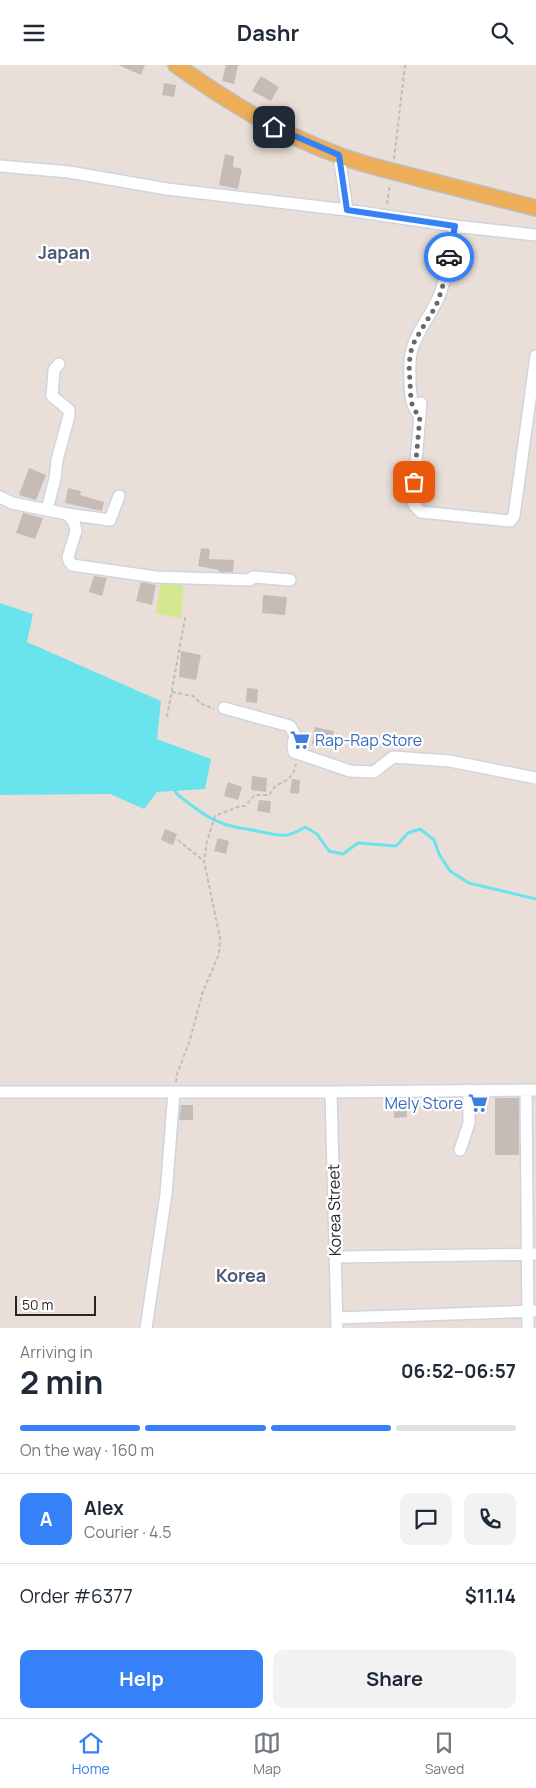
<!DOCTYPE html>
<html lang="en">
<head>
<meta charset="utf-8">
<style>
	:root { --surface:#fff; --page:#f2f2f3; --text:#1f2937; --muted:#747a83; --line:#e0e1e3; --accent:#3781f8 }
	body { margin:0; font-family:Manrope,sans-serif; background:var(--page); color:var(--text); height:100vh; display:flex; flex-direction:column; font-size:19px; white-space:nowrap }
	* { box-sizing:border-box; margin:0 }
	p { font-size:16px; color:var(--muted) }
	.icon { flex:none; width:28px; height:28px; fill:none; stroke:currentColor; stroke-width:2; stroke-linecap:round; stroke-linejoin:round }
	.map { position:relative; height:1263px; overflow:hidden }
	.drawer { display:flex; flex-direction:column; background:var(--surface); flex:1 }
	.drawer>* { flex:none }
	.scale { position:absolute; left:15px; bottom:12px; width:81px; box-sizing:border-box; padding-left:5px; border:2px solid #272727; border-top:0; font-size:14px; line-height:18px; white-space:nowrap; color:#272727; -webkit-text-stroke:4px #fff; paint-order:stroke }
	.pin { position:absolute; display:grid; place-items:center; width:42px; height:42px; color:#fff; margin:-21px; border-radius:10px; box-shadow:0 2px 8px #0006 }
	.courier { position:absolute; display:grid; place-items:center; width:50px; height:50px; margin:-25px; border:4px solid #3781f8; border-radius:50%; background:#fff; color:#222; box-shadow:0 1px 6px #0007 }
	.head em { font-style:normal; font-weight:700 }
	.head div { display:flex; flex-direction:column-reverse }
	.head { display:flex; align-items:center; justify-content:space-between; height:85px; padding:0 20px }
	h1 { font-size:32px; font-weight:700; line-height:38px }
	.bar { display:grid; grid-template-columns:repeat(4,1fr); gap:8px 5px; align-content:center; height:60px; padding:0 20px }
	.bar i { height:6px; border-radius:4px; background:var(--line) }
	.bar .selected { background:var(--accent) }
	.bar p { grid-column:span 4 }
	.line { display:flex; align-items:center; gap:12px; padding:0 20px; border-top:1px solid var(--line) }
	.line div { flex:1 }
	.round { display:grid; place-items:center; flex:none; width:52px; height:52px; border-radius:10px; background:var(--page) }
	.button { display:flex; gap:10px; margin-top:auto; padding:10px 20px }
	.button a { flex:1; height:58px; border-radius:10px; background:var(--accent); color:#fff; font-size:20px; font-weight:700; line-height:58px; text-align:center }
	.button a+a { background:var(--page); color:var(--text) }
	header { display:flex; justify-content:space-between; align-items:center; height:65px; padding:0 20px; background:var(--surface); font-size:22px; font-weight:700 }
	.menu { display:flex; justify-content:space-around; align-items:center; height:70px; border-top:1px solid var(--line); background:var(--surface); font-size:14px; color:var(--muted) }
	.menu a { display:grid; justify-items:center; gap:2px }
	.menu .selected { color:var(--accent) }
	.map>svg:first-child { display:block }
</style>
</head>
<body>
<header><svg class="icon" aria-label="menu" viewBox="0 0 24 24"><path d="M4 6h16M4 12h16M4 18h16"/></svg>Dashr<svg class="icon" aria-label="search" viewBox="0 0 24 24"><circle cx="10" cy="10" r="6"/><path d="M15 15l6 6"/></svg></header>
<div class="map">
<svg width="536" height="1263" viewBox="0 0 536 1263">
	<rect width="100%" height="100%" fill="#eadfd8"/>
	<path fill="#d4e88f" d="M 162,509 L 184,509 L 181,553 L 156,549 Z"/>
	<path fill="#6ae4ec" d="M 0,538 L 33,549 L 27,577 L 161,636 L 157,674 L 211,694 L 205,724 L 157,727 L 144,744 L 110,729 L 0,730 Z"/>
	<g fill="none" stroke-linecap="round" stroke-linejoin="round">
		<path stroke="#6ae4ec" stroke-width="3" d="M 175,726 L 178,730 C 194,742 210,756 231,761 C 239,763 248,764 257,766 C 280,770 284,775 305,762 L 317,769 L 329,786 L 343,789 L 358,778 L 396,781 L 408,768 L 420,764 L 434,775 L 439,789 L 450,806 L 469,818 L 536,834"/>
	</g>
	<path fill="#c5bcb8" d="M 118,0 L 145,0 L 141,10 Z
		M 226,0 L 238,0 L 234,19 L 222,16 Z
		M 261,11 L 279,22 L 271,36 L 252,26 Z
		M 164,18 L 176,20 L 174,32 L 162,30 Z
		M 225,89 L 234,91 L 233,102 L 242,104 L 238,124 L 219,120 Z
		M 29,403 L 46,410 L 36,435 L 19,430 Z
		M 68,423 L 81,426 L 80,430 L 104,437 L 102,446 L 65,438 Z
		M 23,448 L 43,453 L 35,474 L 16,468 Z
		M 201,483 L 210,484 L 209,494 L 234,495 L 233,507 L 219,507 L 219,505 L 198,501 Z
		M 94,511 L 107,513 L 102,531 L 89,527 Z
		M 141,517 L 156,520 L 152,540 L 136,536 Z
		M 263,530 L 287,532 L 285,550 L 262,548 Z
		M 181,586 L 201,590 L 196,615 L 179,612 Z
		M 247,623 L 258,624 L 257,638 L 246,637 Z
		M 315,662 L 334,666 L 330,683 L 312,679 Z
		M 252,711 L 267,713 L 266,727 L 251,725 Z
		M 292,714 L 300,715 L 299,729 L 290,728 Z
		M 228,717 L 242,722 L 238,735 L 224,731 Z
		M 259,735 L 271,736 L 270,748 L 257,746 Z
		M 165,764 L 177,769 L 173,780 L 161,775 Z
		M 218,773 L 229,776 L 226,789 L 214,786 Z
		M 495,1033 L 519,1033 L 519,1090 L 495,1090 Z
		M 181,1040 L 193,1040 L 193,1055 L 179,1055 Z
		M 406,1040 L 407,1052 L 394,1053 L 394,1041 Z"/>
	<g fill="none" stroke-linecap="round" stroke-linejoin="round">
		<defs>
			<path id="minor" d="M 339,90 L 347,145
				M 0,101 L 69,107 L 167,124 L 347,145 L 455,161 L 536,170
				M 421,338 L 413,431 L 414,440 L 421,447 L 510,456 L 514,451 L 536,291
				M 420,351 C 411,341 411,332 410,319 C 410,308 409,299 411,288 C 416,265 434,248 441,226 C 448,205 451,182 455,161
				M 0,432 L 12,438 L 67,449 L 74,457 L 76,466 L 68,492 L 69,496 L 72,500 L 156,512 L 250,515 L 253,512 L 290,515
				M 47,444 L 55,414 L 57,395 L 69,351 L 69,345 L 52,331 L 54,305 L 59,299
				M 67,449 L 110,455 L 119,431
				M 224,643 L 290,661 L 295,670 L 293,680 L 294,687 L 350,706 L 374,707 L 393,692 L 450,696 L 536,713
				M 526,1025 L 528,1263
				M 0,1027 L 331,1027 L 536,1025
				M 331,1027 L 337,1263
				M 460,1085 L 469,1058 L 469,1025
				M 336,1192 L 536,1189
				M 337,1253 L 536,1246
				M 146,1263 L 166,1129 L 174,1027"/>
			<path id="major" d="M 176,0 C 227,36 280,69 338,90 C 364,100 392,106 418,113 C 458,123 497,133 536,143"/>
		</defs>
		<use href="#minor" stroke="#cdd5e0" stroke-width="14"/>
		<use href="#major" stroke="#bebebe" stroke-width="18"/>
		<path stroke="#bebebe" stroke-width="2" stroke-dasharray="4 2.5" stroke-linecap="butt" d="M 394,94 L 405,0
			M 387,139 L 390,119
			M 172,627 L 193,631 L 200,638 L 214,644
			M 167,652 L 185,553 L 182,552
			M 178,775 L 204,796
			M 176,1017 L 177,1009 L 190,975 L 202,929 L 219,889 L 220,873 L 204,796 L 207,776 L 215,751 L 240,741 L 245,741 L 255,730 L 269,730 C 271,727 274,722 277,720 C 288,714 293,713 296,699"/>
		<use href="#minor" stroke="#fff" stroke-width="11"/>
		<use href="#major" stroke="#eeae58" stroke-width="15"/>
	</g>
	<g fill="none" stroke-linecap="round" stroke-linejoin="round">
		<path stroke="#6b6765" stroke-width="5" stroke-dasharray="0 9" d="M 414,417 L 420,351 L 414,345 L 411,336 L 409,299 L 411,286 L 415,275 L 436,241 L 442,224 L 449,192"/>
		<path stroke="#3781f8" stroke-width="6" d="M 274,62 L 339,90 L 347,145 L 455,161 L 449,192"/>
	</g>
	<defs>
		<symbol id="supermarket-bare" viewBox="-9 -9 18 18"><path d="M-6-5.5h2.5l.6 2H6L4.5 2H-2.5L-4.4-4H-6ZM-1.5 3.2a1.3 1.3 0 1 0 .1 0ZM3 3.2a1.3 1.3 0 1 0 .1 0Z" fill="#3f7fe0" stroke="#fff" stroke-width="2.5" paint-order="stroke"/></symbol>
	</defs>
	<g fill-rule="evenodd">
		<use href="#supermarket-bare" x="286" y="661" width="28" height="28"/>
		<use href="#supermarket-bare" x="464" y="1024" width="28" height="28"/>
	</g>
	<g text-anchor="middle" stroke-width="4.5" stroke-linejoin="round" paint-order="stroke">
		<g font-size="16" fill="#366cbe" stroke="#fff" text-anchor="start">
			<text x="315" y="681">Rap-Rap Store</text>
			<text x="463" y="1044" text-anchor="end">Mely Store</text>
		</g>
		<g font-size="16" fill="#272727" stroke="#fff">
			<text transform="translate(334 1145) rotate(-91)" y="6">Korea Street</text>
		</g>
		<g font-size="18" font-weight="bold" fill="#485a76" stroke="#fff">
			<text x="64" y="194">Japan</text>
			<text x="241" y="1217">Korea</text>
		</g>
	</g>
</svg>
<div class="scale">50 m</div>
<div class="pin" style="left:414px;top:417px;background:#ea580c"><svg class="icon" aria-label="bag" viewBox="0 0 24 24"><path d="M5 8h14l-1 12H6zM9 8a3 3 0 0 1 6 0"/></svg></div>
<div class="pin" style="left:274px;top:62px;background:#1f2937"><svg class="icon" aria-label="home" viewBox="0 0 24 24"><path d="M3 11l9-7 9 7M6 9v11h12V9"/></svg></div>
<div class="courier" style="left:449px;top:192px"><svg class="icon" aria-label="car" viewBox="0 0 24 24"><path d="M5 17H2v-5l4-1 3-4h7l3 4 3 1v5h-3M9 17h6M6 11h13"/><circle cx="7" cy="17" r="2"/><circle cx="17" cy="17" r="2"/></svg></div>
</div>
<section class="drawer">
<div class="head"><div><h1>2 min</h1><p>Arriving in</p></div><em>06:52–06:57</em></div>
<div class="bar"><i class="selected"></i><i class="selected"></i><i class="selected"></i><i></i><p>On the way · 160 m</p></div>
<div class="line" style="height:90px"><b class="round" style="background:var(--accent);color:#fff">A</b><div><b>Alex</b><p>Courier · 4.5</p></div><a class="round"><svg class="icon" aria-label="chat" viewBox="0 0 24 24"><path d="M4 5h16v11H9l-5 4z"/></svg></a><a class="round"><svg class="icon" aria-label="phone" viewBox="0 0 24 24"><path d="M5 4h4l2 5-3 2q2 4 5 5l2-3 5 2v4C11 20 4 13 5 4z"/></svg></a></div>
<div class="line" style="height:65px"><div>Order #6377</div><b>$11.14</b></div>
<div class="button"><a>Help</a><a>Share</a></div>
</section>
<nav class="menu">
<a class="selected"><svg class="icon" aria-label="home" viewBox="0 0 24 24"><path d="M3 11l9-7 9 7M6 9v11h12V9"/></svg>Home</a>
<a><svg class="icon" aria-label="map" viewBox="0 0 24 24"><path d="M3 6l6-2 6 2 6-2v14l-6 2-6-2-6 2zM9 4v14M15 6v14"/></svg>Map</a>
<a><svg class="icon" aria-label="saved" viewBox="0 0 24 24"><path d="M7 4h10v16l-5-4-5 4z"/></svg>Saved</a>
</nav>
</body>
</html>
